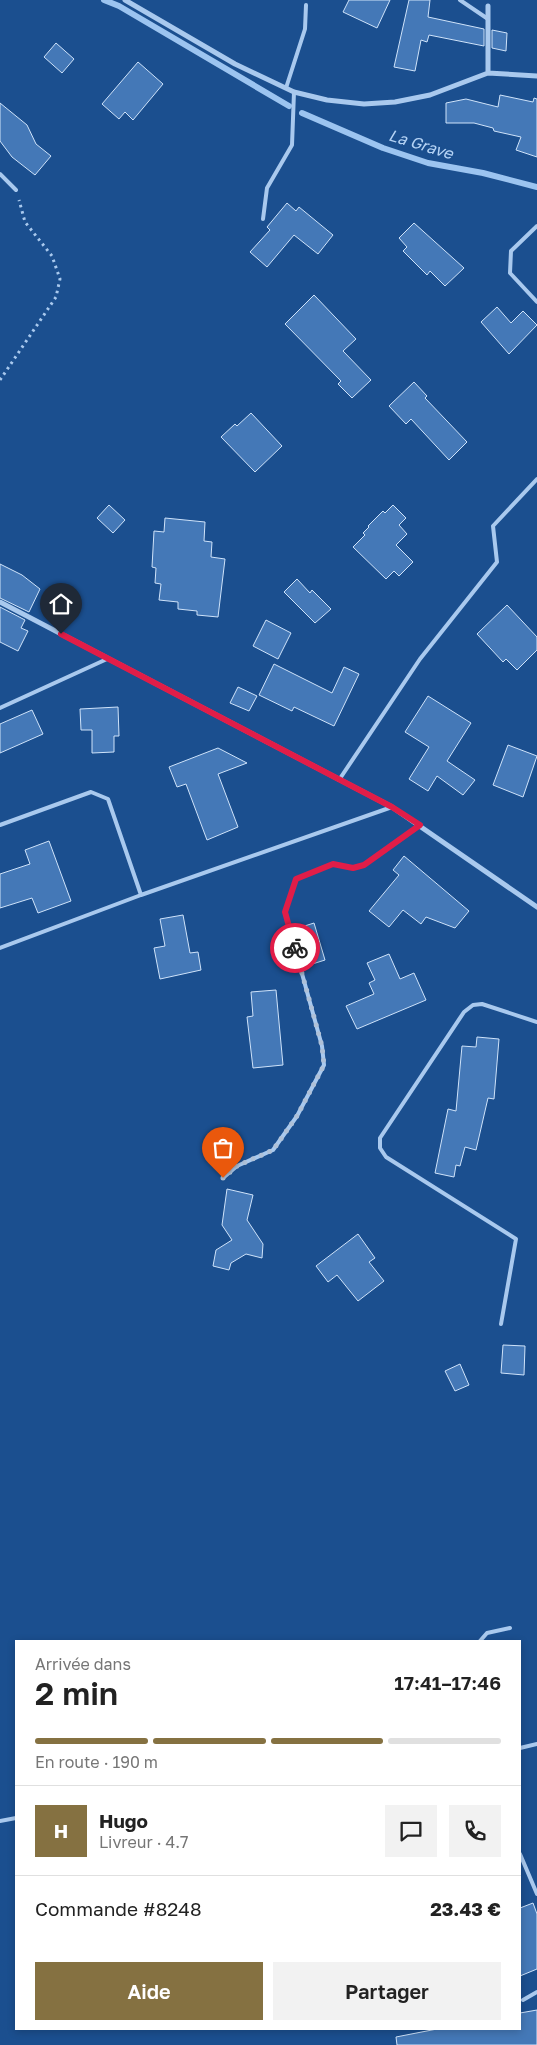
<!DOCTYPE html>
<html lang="fr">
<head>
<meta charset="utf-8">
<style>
	:root { --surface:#fff; --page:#f2f2f2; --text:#222; --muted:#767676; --line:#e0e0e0; --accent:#857141 }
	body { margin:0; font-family:"Golos Text",sans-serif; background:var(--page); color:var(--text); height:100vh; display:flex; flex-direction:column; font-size:19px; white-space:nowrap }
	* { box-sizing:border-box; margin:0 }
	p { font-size:16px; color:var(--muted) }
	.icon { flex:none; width:28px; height:28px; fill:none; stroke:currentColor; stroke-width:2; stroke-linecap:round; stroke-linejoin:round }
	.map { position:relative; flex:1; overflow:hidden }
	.details { position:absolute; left:15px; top:1640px; width:506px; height:390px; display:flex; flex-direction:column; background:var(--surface); border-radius:0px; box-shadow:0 2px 8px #0003 }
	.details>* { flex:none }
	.pin { position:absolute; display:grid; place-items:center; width:42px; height:42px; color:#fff; margin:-51px -21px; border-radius:50% 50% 50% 0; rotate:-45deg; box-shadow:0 0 5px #0007 }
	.pin .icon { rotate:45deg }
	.courier { position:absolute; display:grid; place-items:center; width:50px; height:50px; margin:-25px; border:4px solid #e11d48; border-radius:50%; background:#fff; color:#222; box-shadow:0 1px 6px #0007 }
	.headline em { font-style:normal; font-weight:600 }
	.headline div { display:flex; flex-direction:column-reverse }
	.headline { display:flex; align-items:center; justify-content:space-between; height:85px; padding:0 20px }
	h1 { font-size:32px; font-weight:600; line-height:38px }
	.bar { display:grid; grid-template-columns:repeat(4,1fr); gap:8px 5px; align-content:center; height:60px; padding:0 20px }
	.bar i { height:6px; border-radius:4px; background:var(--line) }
	.bar .current { background:var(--accent) }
	.bar p { grid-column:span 4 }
	.line { display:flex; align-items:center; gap:12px; padding:0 20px; border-top:1px solid var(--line) }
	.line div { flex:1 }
	.round { display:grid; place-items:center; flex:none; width:52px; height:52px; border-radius:0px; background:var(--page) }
	.cta { display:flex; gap:10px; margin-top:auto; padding:10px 20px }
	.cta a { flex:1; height:58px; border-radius:0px; background:var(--accent); color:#fff; font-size:20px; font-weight:600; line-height:58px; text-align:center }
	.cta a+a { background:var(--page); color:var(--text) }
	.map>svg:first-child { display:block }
</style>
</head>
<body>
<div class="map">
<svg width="537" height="2045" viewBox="0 0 537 2045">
	<rect width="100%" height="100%" fill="#1b4f8f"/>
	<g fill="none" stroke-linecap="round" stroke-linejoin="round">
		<path stroke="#9cc4f0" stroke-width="6" d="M 104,0 L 119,6 L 289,106
			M 302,113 L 383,148 L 428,163 L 483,173 L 537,187"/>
	</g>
	<path fill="#4478b7" stroke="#cfe3fa" d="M 349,0 L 390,0 L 377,28 L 343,12 Z
		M 409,0 L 430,0 L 428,17 L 484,29 L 484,46 L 429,35 L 427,42 L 421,40 L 415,71 L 394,67 Z
		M 492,30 L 507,33 L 506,51 L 492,48 Z
		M 56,43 L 74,59 L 62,73 L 44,57 Z
		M 138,62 L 163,84 L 133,120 L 125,112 L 119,119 L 102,104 Z
		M 500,95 L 533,102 L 534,98 L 537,99 L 537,157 L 516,150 L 521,137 L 494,131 L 493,128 L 474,123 L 446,123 L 446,103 L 466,99 L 498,107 Z
		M 0,103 L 27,125 L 36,144 L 51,156 L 35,175 L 12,157 L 0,141 Z
		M 287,203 L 296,211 L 299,207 L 333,235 L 318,254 L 294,235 L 267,267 L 250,252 L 270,230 L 267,227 Z
		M 414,223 L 464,268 L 445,286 L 430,271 L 427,275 L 403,251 L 407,247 L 399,238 Z
		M 314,295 L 356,339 L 343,351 L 371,380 L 352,398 L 338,384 L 341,381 L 285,324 Z
		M 497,307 L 511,323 L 523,311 L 537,325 L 509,354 L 481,322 Z
		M 414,382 L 427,396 L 425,398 L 467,442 L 449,460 L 411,419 L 406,424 L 389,406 Z
		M 251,413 L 282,446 L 255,472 L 221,437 L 235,424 L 237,426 Z
		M 109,505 L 125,520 L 113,533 L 97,518 Z
		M 393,505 L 406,518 L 399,525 L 407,534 L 396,545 L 413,562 L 399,576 L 394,571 L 386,579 L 353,547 L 365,535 L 363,533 L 369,527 L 368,526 L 383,511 L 385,513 Z
		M 165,518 L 205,522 L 204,541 L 212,542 L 211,557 L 225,559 L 218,617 L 197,615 L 197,611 L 178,609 L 178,602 L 159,600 L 161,584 L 155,583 L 156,568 L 152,567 L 154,531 L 164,532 Z
		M 0,564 L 22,575 L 40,589 L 29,612 L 0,598 Z
		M 297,579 L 310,593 L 312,590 L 331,609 L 315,623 L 284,592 Z
		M 507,605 L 537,637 L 537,650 L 517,670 L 506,659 L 503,662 L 477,634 Z
		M 0,607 L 25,620 L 21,628 L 28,631 L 18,651 L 0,642 Z
		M 266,620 L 291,633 L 278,659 L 253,646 Z
		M 274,664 L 332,693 L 344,667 L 359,674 L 334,726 L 294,707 L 292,711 L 259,695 Z
		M 238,687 L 257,696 L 249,711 L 230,703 Z
		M 428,696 L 471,723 L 447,761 L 475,780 L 463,795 L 437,776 L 428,791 L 409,779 L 429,747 L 405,732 Z
		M 118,707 L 119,736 L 114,736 L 114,752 L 92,753 L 92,730 L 81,730 L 80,709 Z
		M 32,710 L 43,734 L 0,753 L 0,724 Z
		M 508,745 L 537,756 L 523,797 L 493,785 Z
		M 218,748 L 247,763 L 218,774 L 238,827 L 207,840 L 186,784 L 177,787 L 169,767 Z
		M 49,841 L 71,901 L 38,913 L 32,898 L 0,908 L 0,874 L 30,864 L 25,850 Z
		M 404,856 L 469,911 L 455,928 L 426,917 L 421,924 L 403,910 L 389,927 L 369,911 L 399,875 L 393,870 Z
		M 183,915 L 190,953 L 198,952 L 201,970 L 160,979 L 154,948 L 165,946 L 160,919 Z
		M 314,923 L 325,960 L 306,966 L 295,929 Z
		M 389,954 L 400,979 L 414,973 L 426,1000 L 357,1029 L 346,1006 L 374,994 L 369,983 L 375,980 L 367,963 Z
		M 276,990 L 283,1065 L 253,1068 L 247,1017 L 253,1016 L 251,992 Z
		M 477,1037 L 499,1039 L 494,1099 L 488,1098 L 476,1150 L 465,1147 L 460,1166 L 456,1165 L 454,1177 L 435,1173 L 448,1109 L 456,1111 L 462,1046 L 476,1047 Z
		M 227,1189 L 253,1195 L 247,1220 L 263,1244 L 262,1258 L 246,1254 L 231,1263 L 229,1270 L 213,1266 L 216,1250 L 232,1240 L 222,1225 Z
		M 358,1234 L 375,1258 L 369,1262 L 384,1281 L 358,1301 L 337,1275 L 328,1282 L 316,1266 Z
		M 503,1345 L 525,1346 L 524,1375 L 501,1373 Z
		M 460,1364 L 469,1385 L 455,1391 L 445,1371 Z
		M 533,1903 L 537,1914 L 537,1969 L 520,1976 L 520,1908 Z
		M 537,2010 L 537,2045 L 397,2045 L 396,2037 L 437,2029 L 520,2029 L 520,2013 Z"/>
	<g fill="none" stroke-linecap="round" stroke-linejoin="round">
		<path stroke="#a9c9ee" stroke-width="3" stroke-dasharray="2.5 4" stroke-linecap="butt" d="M 0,380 L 56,297 L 60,279 L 52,256 L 25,222 L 19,200"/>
		<path stroke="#a9c9ee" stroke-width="4" d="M 460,0 L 488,19
			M 286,88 L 305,29 L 306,5
			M 0,174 L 16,190
			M 263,219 L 267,188 L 292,145 L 294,92
			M 537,226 L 511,251 L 510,273 L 537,302
			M 0,708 L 107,659
			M 339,780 L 420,659 L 497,562 L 493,526 L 537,479
			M 0,825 L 91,792 L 108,799 L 141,895
			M 0,948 L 141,895 L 392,807
			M 223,1178 L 237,1166 L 273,1150 L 297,1116 L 324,1065 L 322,1046 L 285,912 L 296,879 L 333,864 L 353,868 L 364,865 L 420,825
			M 501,1324 L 516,1239 L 386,1157 L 380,1148 L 380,1138 L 464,1012 L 473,1005 L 482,1004 L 537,1022
			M 480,1641 L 487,1633 L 510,1628
			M 520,1748 L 537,1744
			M 0,1821 L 16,1818
			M 520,1854 L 537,1894
			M 523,2000 L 537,1992"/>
		<path stroke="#a9c9ee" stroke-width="5" d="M 125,0 L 235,64 L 294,92 L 327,100 L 364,104 L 395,102 L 430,95 L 488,73 L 537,76
			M 488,73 L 488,6
			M 0,602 L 392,807 L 537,907"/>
	</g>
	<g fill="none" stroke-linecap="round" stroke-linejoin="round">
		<path stroke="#afc1d8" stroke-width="5" stroke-dasharray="0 9" d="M 223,1178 L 237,1166 L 273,1150 L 297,1116 L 324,1065 L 322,1046 L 295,948"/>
		<path stroke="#e11d48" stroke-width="6" d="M 61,634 L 392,807 L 420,825 L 364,865 L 353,868 L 333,864 L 296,879 L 285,912 L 295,948"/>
	</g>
	<g text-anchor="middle" stroke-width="4" stroke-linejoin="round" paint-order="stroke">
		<g font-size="16" font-style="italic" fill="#b5d3f5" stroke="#1b4f8f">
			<text transform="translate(421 144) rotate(17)" y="6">La Grave</text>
		</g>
	</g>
</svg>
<div class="pin" style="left:223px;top:1178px;background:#ea580c"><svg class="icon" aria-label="bag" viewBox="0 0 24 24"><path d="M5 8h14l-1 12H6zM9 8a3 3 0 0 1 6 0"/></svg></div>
<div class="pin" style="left:61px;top:634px;background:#1f2937"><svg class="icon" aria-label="home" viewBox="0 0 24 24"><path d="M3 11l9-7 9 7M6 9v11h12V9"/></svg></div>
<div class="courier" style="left:295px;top:948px"><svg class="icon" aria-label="bike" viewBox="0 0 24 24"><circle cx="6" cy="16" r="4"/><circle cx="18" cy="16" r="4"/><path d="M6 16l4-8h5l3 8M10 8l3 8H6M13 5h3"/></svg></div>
<section class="details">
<div class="headline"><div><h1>2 min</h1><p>Arrivée dans</p></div><em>17:41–17:46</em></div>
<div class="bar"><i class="current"></i><i class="current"></i><i class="current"></i><i></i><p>En route · 190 m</p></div>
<div class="line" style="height:90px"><b class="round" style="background:var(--accent);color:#fff">H</b><div><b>Hugo</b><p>Livreur · 4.7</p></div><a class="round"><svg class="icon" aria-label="chat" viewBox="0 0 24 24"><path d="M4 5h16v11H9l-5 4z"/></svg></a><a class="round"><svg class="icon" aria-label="phone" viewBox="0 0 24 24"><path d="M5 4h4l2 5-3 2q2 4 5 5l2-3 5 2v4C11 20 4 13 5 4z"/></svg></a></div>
<div class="line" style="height:65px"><div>Commande #8248</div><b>23.43 €</b></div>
<div class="cta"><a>Aide</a><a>Partager</a></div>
</section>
</div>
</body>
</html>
